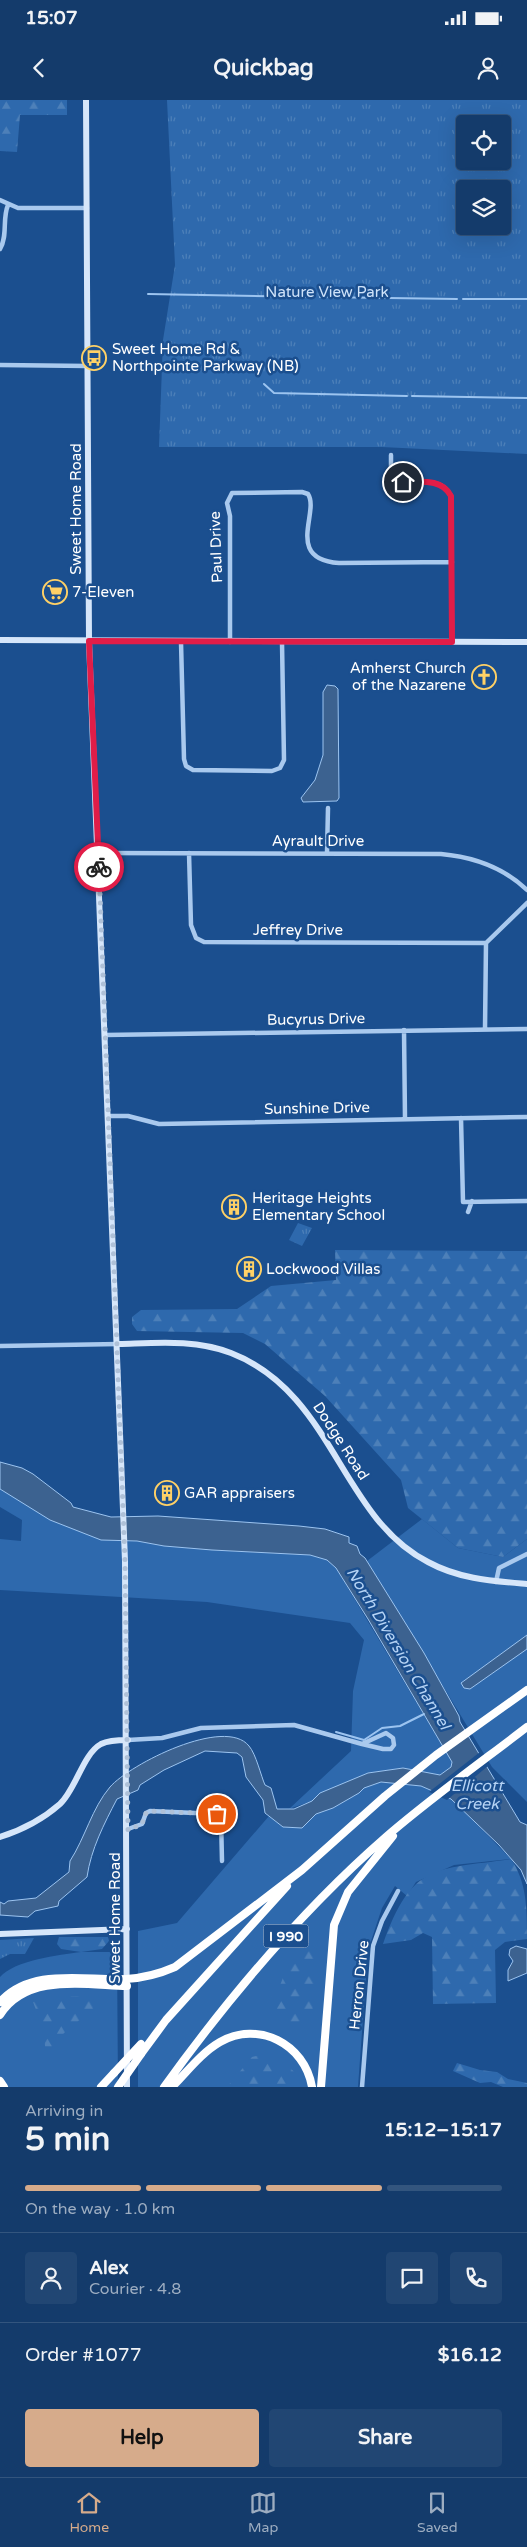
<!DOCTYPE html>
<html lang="en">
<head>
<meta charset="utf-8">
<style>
	:root { --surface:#143b6b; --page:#214673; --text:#f1f3f6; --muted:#9dadc1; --line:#33557e; --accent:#d6ab8b }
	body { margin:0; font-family:"Varela Round",sans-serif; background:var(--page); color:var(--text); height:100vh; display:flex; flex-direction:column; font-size:19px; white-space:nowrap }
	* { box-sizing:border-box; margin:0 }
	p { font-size:16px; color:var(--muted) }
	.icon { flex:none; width:28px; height:28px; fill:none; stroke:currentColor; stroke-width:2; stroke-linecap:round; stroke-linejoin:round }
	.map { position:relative; height:1987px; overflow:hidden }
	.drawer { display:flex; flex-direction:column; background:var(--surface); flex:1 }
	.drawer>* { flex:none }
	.fabs { position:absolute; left:456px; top:15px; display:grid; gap:10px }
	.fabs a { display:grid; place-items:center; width:55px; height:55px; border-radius:5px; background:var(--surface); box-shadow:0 5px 20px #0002,0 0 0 1px var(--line); font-size:25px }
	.pin { position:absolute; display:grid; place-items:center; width:42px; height:42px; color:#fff; margin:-21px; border:2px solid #fff; border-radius:50%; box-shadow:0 1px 5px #0007 }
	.courier { position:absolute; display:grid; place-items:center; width:50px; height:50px; margin:-25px; border:4px solid #e11d48; border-radius:50%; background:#fff; color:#222; box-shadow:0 1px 6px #0007 }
	.headline em { font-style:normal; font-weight:700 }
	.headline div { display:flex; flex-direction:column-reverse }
	.headline { display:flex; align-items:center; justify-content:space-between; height:85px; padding:0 25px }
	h1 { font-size:32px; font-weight:700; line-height:38px }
	.bar { display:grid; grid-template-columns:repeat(4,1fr); gap:8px 5px; align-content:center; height:60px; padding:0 25px }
	.bar i { height:6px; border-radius:4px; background:var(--line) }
	.bar .selected { background:var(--accent) }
	.bar p { grid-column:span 4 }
	.line { display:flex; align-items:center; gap:12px; padding:0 25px; border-top:1px solid var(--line) }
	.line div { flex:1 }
	.round { display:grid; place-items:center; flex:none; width:52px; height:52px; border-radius:5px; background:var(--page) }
	.action { display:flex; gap:10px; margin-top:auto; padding:10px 25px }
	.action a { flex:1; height:58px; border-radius:5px; background:var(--accent); color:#111; font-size:20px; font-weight:700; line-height:58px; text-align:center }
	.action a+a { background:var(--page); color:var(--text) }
	.status { display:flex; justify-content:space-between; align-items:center; height:35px; padding:0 25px; background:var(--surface); direction:ltr }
	.status svg { height:14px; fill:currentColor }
	header { display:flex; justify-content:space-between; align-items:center; height:65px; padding:0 25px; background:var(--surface); font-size:22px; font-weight:700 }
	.tab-bar { display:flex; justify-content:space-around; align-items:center; height:70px; border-top:1px solid var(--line); background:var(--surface); font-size:14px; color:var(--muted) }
	.tab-bar a { display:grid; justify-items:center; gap:2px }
	.tab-bar .selected { color:var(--accent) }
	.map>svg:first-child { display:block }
</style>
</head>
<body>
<div class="status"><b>15:07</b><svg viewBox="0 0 49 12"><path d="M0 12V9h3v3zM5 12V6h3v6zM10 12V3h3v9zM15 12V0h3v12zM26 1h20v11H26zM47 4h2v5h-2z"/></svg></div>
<header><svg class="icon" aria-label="back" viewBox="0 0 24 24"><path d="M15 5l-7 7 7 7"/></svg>Quickbag<svg class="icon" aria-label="person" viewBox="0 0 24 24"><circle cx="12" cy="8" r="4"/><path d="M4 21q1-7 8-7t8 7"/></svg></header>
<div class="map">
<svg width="527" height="1987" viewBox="0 0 527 1987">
	<defs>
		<pattern id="forest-firs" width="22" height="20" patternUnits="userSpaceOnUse" patternTransform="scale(1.25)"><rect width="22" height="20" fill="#2e69ad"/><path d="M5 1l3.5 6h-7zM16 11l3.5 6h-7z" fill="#4d80b9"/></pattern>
		<pattern id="park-tufts" width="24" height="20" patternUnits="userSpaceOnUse" patternTransform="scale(1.25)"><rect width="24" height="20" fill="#2e69ad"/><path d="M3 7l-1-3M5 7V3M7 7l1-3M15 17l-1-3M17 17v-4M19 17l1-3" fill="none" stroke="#4d80b9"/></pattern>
	</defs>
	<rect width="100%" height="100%" fill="#1b4f8f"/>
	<path fill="#2e69ad" d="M 0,1389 L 115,1441 L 137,1441 L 164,1446 L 212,1450 L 310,1455 L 327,1460 L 336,1468 L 452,1662 L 451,1667 L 440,1675 L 403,1668 L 368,1673 L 321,1693 L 312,1701 L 289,1709 L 351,1651 L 353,1591 L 364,1540 L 350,1523 L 207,1502 L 0,1490 L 0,1439 L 21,1441 L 22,1420 L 0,1407 Z
		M 422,1419 L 458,1448 L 503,1457 L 527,1439 L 527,1702 L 492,1667 L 367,1461 Z
		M 381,1682 L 421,1686 L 451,1698 L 511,1759 L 454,1765 L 416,1782 L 407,1796 L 395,1786 L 382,1808 L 368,1850 L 358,1987 L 138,1987 L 138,1831 L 177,1823 L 269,1716 L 283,1727 L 302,1728 L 316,1714 L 333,1708 L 359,1693 L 364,1688 Z
		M 81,1852 L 117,1852 L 118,1987 L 0,1987 L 0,1877 C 15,1860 59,1855 81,1852 Z"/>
	<path fill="url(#forest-firs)" d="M 0,0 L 67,0 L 67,15 L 20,15 L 17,52 L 0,51 Z
		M 335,1150 L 527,1151 L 527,1439 L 503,1457 L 458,1448 L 408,1408 L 401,1380 L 325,1296 L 265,1244 L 243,1233 L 137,1231 L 132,1224 L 132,1217 L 141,1210 L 237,1209 L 271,1186 L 336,1180 Z
		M 511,1759 C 527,1783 527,1808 527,1839 L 505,1842 L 495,1850 L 496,1903 L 433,1904 L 432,1837 L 423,1833 L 411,1840 L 383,1844 C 412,1762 435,1770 511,1759 Z
		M 59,1837 L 108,1837 L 109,1841 L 102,1849 L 81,1852 L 61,1849 L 57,1844 Z
		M 306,1849 L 317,1853 L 312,1919 L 305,1929 C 284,1926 275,1925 267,1903 C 271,1897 278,1890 281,1883 C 288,1866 287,1857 306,1849 Z
		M 77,1896 L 96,1901 L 92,1912 C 69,1927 59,1934 47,1959 L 42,1925 L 33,1902 L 53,1897 Z
		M 261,1955 C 280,1956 296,1969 303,1987 L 227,1987 L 252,1957 Z
		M 457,1963 L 480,1970 L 497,1972 L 508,1979 L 527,1983 L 527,1987 L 503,1987 L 491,1982 L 480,1983 L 453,1971 Z"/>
	<path fill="url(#park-tufts)" fill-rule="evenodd" d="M 167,0 L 527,0 L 527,354 L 382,347 L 159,347 L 163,240 L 175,165 ZM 465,24 L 502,24 L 502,61 L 465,61 ZM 465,89 L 502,89 L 502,126 L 465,126 Z
		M 298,1123 L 312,1128 L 302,1146 L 289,1140 Z
		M 34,1838 L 25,1854 L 10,1854 L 0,1859 L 0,1840 Z"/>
	<path fill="#3c6290" stroke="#9cc4f0" d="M 327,585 L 335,586 L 338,589 L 339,698 L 337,701 L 303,702 L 301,698 L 315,680 L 323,655 L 323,592 Z
		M 0,1362 L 22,1368 L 33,1374 L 71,1403 L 73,1407 L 111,1417 L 158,1416 L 299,1426 L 325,1429 L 349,1437 L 349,1443 L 357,1446 L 360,1454 L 365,1458 L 424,1553 L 459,1616 L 460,1622 L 520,1722 L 527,1725 L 527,1784 L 521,1770 L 499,1745 L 451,1699 L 421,1686 L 381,1682 L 364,1688 L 359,1693 L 333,1708 L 316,1714 L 302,1728 L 283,1727 L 265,1713 L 263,1700 L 246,1677 L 242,1657 L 237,1653 L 205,1651 L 164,1670 L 140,1685 L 138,1690 L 117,1699 C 104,1724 91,1749 87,1777 L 59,1801 L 58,1806 L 35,1811 L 28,1817 L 0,1815 L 0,1802 L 4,1804 L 8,1801 L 36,1798 L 69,1772 L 70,1761 C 85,1738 92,1708 110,1687 C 130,1664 225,1616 249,1646 C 256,1654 261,1676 265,1685 L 271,1688 L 277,1709 L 294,1709 L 312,1701 L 320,1693 L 368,1673 L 403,1668 L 440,1675 L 451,1667 L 452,1662 L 368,1519 L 336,1468 L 327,1460 L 310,1455 L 212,1450 L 164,1446 L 137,1441 L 101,1440 L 50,1420 L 0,1389 Z
		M 527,1535 L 527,1549 L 470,1589 L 464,1588 L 461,1583 Z
		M 516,1846 L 527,1849 L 527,1873 L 508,1881 L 508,1870 L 513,1861 L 509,1855 L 510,1849 Z"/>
	<path fill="#1b4f8f" d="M 480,1652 L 488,1666 L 447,1700 L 429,1692 Z"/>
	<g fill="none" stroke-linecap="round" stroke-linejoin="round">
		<path stroke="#9cc4f0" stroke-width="2" d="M 148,194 L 313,197
			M 320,197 L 457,199
			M 463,199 L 527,199
			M 264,284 L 274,293 L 407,296
			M 412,296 L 527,298
			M 336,1632 L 364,1640 L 382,1628 L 400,1626 L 424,1614"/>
		<path stroke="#a9c9ee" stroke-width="4.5" d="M 0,100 L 18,108 L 87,108
			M 0,149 C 8,136 2,119 8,105
			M 0,265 L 88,266
			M 391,355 L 391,370 L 398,380 C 417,387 440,374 451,396 L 452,542
			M 181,542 L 184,659 L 186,666 L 193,670 L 272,671 L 280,668 L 284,660 L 282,542
			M 230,542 L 230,416 L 227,403 L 232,393 L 302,392 L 308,394 C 320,412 284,459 339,463 L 452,462
			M 99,753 L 441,754 C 474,757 503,767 527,790
			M 189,753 L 191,825 L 196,838 L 204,842 L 486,843
			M 327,753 L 328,708
			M 485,929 L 486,843 L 527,803
			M 404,930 L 405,1019
			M 105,935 L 527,929
			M 109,1016 L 128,1016 L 159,1024 L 527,1017
			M 461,1018 L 463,1102 L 527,1101
			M 468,1112 L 472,1101
			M 0,1246 L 119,1244
			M 496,1482 L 499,1468 L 527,1454
			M 386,1633 L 393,1638 L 394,1645 L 391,1649 L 383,1649 L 362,1644 Z
			M 128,1640 L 162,1638 L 201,1628 L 294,1625 L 362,1644
			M 128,1729 L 142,1724 L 146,1713 L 150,1711 L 217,1714 L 221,1718 L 222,1761
			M 362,1987 L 373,1846 L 382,1821 L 398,1791"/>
		<path stroke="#d6e6fa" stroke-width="6" d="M 86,0 L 89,541 L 125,1461 L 127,1987
			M 0,540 L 527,542
			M 119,1244 C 156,1243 195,1239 231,1253 C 334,1293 340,1417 428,1462 C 459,1479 492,1481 527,1484
			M 0,1737 C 22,1730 43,1719 60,1704 C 76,1689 83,1654 101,1644 C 109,1640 119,1640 128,1640
			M 0,1834 L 127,1829"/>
		<path stroke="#fff" stroke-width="8" d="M 0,1902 C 32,1867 84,1881 126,1879 C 143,1878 159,1874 175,1867 L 302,1770 L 385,1696 L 436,1655 L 527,1590
			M 0,1915 C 26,1873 85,1885 127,1886
			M 141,1954 L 166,1920 L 287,1786
			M 0,1981 L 4,1987
			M 101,1987 L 114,1973
			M 164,1987 C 229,1897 303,1809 387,1736 C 431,1698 480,1663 527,1627
			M 172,1987 C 187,1972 201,1953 220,1942 C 258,1920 305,1944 312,1987
			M 321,1987 L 334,1825 L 348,1792 L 393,1736"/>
		<path stroke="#fff" stroke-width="8" d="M 114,1973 L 141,1944
			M 118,1987 L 141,1954"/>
	</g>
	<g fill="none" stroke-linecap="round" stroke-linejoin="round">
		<path stroke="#afc1d8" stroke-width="5" stroke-dasharray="0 9" d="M 99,767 L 125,1461 L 128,1730 L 142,1724 L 146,1713 L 150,1711 L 217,1714"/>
		<path stroke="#e11d48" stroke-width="6" d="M 99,767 L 89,541 L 452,542 L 451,396 C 442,378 420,382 403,382"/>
	</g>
	<defs>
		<symbol id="bus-ring" viewBox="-11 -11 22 22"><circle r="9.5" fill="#1b4f8f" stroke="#ffd166" stroke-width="1.5"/><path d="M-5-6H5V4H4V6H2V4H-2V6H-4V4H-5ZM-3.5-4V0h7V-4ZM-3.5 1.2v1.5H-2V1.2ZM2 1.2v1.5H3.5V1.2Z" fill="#ffd166"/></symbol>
		<symbol id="supermarket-ring" viewBox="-11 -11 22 22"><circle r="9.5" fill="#1b4f8f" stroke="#ffd166" stroke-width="1.5"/><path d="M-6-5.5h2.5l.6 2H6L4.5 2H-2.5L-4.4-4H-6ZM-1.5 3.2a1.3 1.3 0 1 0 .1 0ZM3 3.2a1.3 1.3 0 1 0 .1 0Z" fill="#ffd166"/></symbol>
		<symbol id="church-ring" viewBox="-11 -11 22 22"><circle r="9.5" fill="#1b4f8f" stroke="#ffd166" stroke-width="1.5"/><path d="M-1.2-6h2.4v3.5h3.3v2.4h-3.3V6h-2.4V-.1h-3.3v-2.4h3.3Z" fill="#ffd166"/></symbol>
		<symbol id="building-ring" viewBox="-11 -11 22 22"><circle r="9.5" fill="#1b4f8f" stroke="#ffd166" stroke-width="1.5"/><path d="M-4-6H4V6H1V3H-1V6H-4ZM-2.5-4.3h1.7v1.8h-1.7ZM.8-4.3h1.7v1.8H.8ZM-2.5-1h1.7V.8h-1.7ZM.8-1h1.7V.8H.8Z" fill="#ffd166"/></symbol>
	</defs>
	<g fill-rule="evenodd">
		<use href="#bus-ring" x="80" y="244" width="28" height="28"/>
		<use href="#supermarket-ring" x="41" y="478" width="28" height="28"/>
		<use href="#church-ring" x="470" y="563" width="28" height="28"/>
		<use href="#building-ring" x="220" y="1093" width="28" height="28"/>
		<use href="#building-ring" x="235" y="1155" width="28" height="28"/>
		<use href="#building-ring" x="153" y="1379" width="28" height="28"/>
	</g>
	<g text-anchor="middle" stroke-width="5" stroke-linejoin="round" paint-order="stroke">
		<rect fill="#1b4f8f" stroke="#bbcadd" stroke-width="1" x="263.5" y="1824.5" width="45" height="23" rx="4"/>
		<g font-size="14" font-weight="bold" fill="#fff">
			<text x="286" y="1841">I 990</text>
		</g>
		<g font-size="15" fill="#cfe3fa" stroke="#1b4f8f">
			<text x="327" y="197">Nature View Park</text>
		</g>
		<g font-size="15" fill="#fff" stroke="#1b4f8f" text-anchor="start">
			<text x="112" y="254">Sweet Home Rd &amp;<tspan x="112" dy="17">Northpointe Parkway (NB)</tspan></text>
			<text x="72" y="497">7-Eleven</text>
			<text x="466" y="573" text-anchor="end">Amherst Church<tspan x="466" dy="17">of the Nazarene</tspan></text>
			<text x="252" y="1103">Heritage Heights<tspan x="252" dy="17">Elementary School</tspan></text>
			<text x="266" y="1174">Lockwood Villas</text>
			<text x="184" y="1398">GAR appraisers</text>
		</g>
		<g font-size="15" fill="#fff" stroke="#1b4f8f">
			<text transform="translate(76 409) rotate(-90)" y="5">Sweet Home Road</text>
			<text transform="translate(216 447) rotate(-92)" y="5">Paul Drive</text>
			<text x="318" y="746">Ayrault Drive</text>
			<text x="298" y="835">Jeffrey Drive</text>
			<text transform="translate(316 919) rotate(-1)" y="5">Bucyrus Drive</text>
			<text transform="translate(317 1008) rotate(-1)" y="5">Sunshine Drive</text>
			<text transform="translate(341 1341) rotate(57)" y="5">Dodge Road</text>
			<text transform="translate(115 1818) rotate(-90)" y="5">Sweet Home Road</text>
			<text transform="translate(359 1885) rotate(-84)" y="5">Herron Drive</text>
		</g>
		<g font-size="16" font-style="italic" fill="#b5d3f5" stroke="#1b4f8f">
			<text transform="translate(399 1548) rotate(59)" y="6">North Diversion Channel</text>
			<text x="477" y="1691">Ellicott<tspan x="477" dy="18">Creek</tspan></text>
		</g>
	</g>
</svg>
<div class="fabs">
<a><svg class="icon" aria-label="locate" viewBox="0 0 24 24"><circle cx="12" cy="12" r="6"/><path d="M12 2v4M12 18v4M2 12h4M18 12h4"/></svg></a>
<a><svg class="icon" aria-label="layers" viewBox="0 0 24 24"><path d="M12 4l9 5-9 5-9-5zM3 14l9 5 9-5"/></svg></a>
</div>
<div class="pin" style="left:217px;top:1714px;background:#ea580c"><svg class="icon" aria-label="bag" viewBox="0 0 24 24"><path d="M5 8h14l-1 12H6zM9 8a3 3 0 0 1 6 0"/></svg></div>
<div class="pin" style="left:403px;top:382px;background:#1f2937"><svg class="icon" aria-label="home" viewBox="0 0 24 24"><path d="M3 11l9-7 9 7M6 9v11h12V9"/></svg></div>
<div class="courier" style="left:99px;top:767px"><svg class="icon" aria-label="bike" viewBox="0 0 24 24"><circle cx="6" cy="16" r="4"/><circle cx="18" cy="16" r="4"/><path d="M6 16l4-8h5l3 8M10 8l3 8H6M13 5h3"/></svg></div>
</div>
<section class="drawer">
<div class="headline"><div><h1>5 min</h1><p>Arriving in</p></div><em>15:12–15:17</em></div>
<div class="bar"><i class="selected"></i><i class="selected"></i><i class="selected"></i><i></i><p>On the way · 1.0 km</p></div>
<div class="line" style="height:90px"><a class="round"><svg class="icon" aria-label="person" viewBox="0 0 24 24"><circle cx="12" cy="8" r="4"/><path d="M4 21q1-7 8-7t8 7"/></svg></a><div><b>Alex</b><p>Courier · 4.8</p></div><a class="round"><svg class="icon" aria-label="chat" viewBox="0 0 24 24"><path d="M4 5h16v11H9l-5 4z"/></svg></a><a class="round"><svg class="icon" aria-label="phone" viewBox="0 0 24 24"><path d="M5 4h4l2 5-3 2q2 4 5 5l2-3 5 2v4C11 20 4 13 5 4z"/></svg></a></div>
<div class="line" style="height:65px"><div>Order #1077</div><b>$16.12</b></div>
<div class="action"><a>Help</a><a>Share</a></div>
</section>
<nav class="tab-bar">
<a class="selected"><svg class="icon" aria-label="home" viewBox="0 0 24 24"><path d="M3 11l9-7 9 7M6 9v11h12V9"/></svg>Home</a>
<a><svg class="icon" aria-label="map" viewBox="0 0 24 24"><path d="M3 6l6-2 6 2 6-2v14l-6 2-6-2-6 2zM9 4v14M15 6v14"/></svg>Map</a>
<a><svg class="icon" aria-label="saved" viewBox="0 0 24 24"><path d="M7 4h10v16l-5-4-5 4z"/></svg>Saved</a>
</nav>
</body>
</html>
